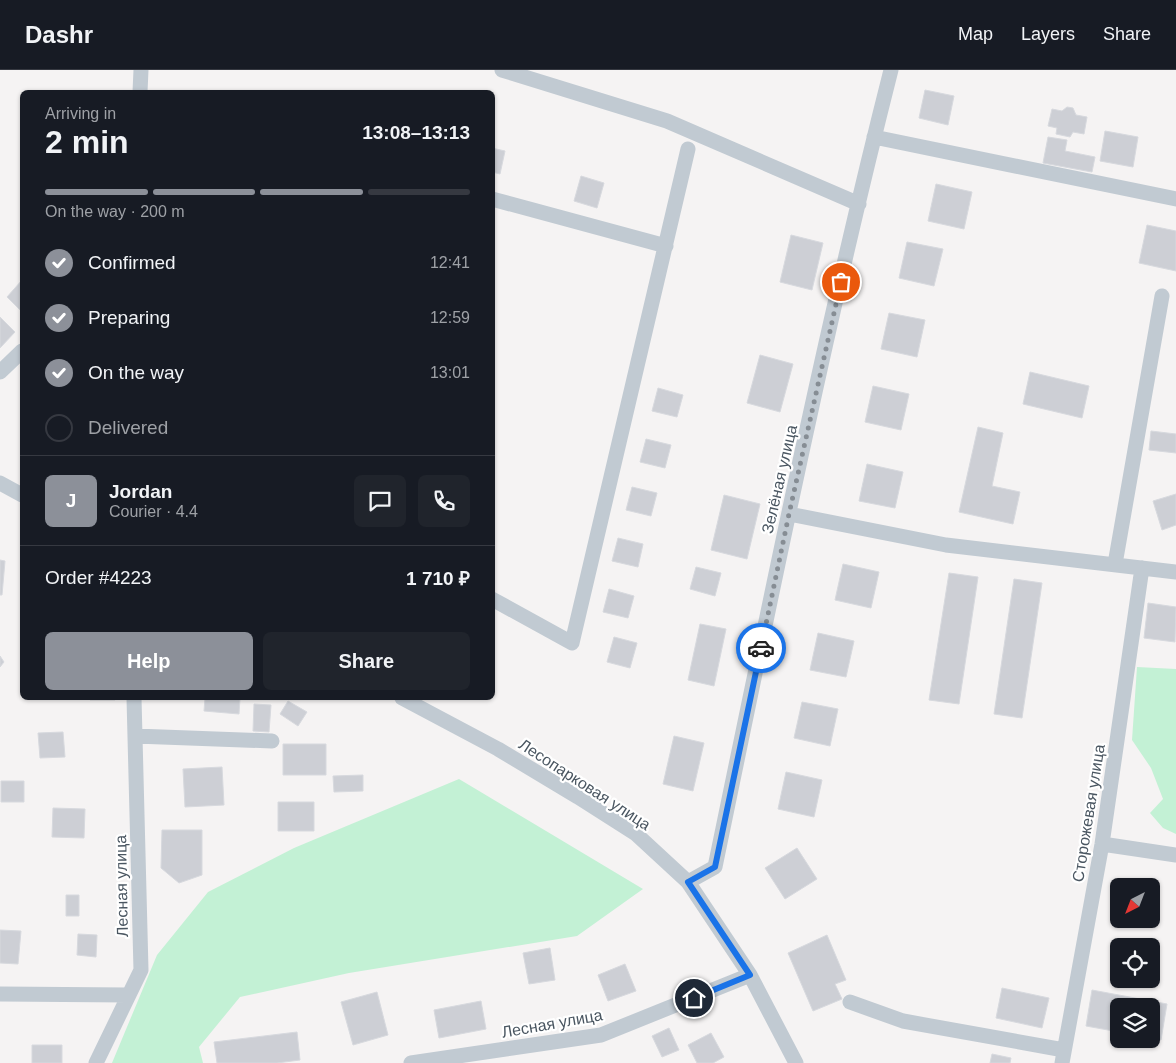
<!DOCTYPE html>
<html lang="en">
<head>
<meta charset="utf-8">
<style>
	:root { --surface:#171b24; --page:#20242c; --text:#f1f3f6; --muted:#9ea1a6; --line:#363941; --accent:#8c9099 }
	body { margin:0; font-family:Arial,sans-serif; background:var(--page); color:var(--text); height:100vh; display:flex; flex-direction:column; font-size:19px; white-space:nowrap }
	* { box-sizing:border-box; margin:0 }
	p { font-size:16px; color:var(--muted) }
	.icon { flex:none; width:28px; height:28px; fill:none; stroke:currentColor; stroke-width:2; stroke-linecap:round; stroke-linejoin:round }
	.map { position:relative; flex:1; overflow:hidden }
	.sheet { position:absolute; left:20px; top:20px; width:475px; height:610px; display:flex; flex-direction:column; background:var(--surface); border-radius:8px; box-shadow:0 1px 4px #0004 }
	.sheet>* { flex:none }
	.needle { width:32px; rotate:222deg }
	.tools { position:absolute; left:1110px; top:808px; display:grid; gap:10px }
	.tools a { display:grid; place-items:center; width:50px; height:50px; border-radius:8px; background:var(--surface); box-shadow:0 1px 4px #0004; font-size:25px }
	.pin { position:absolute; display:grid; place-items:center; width:42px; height:42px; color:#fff; margin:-21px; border:2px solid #fff; border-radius:50%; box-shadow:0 1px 5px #0007 }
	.courier { position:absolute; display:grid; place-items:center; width:50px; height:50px; margin:-25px; border:4px solid #1a73e8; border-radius:50%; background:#fff; color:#222; box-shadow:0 1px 6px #0007 }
	.headline em { font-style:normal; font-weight:600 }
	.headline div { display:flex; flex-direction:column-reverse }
	.headline { display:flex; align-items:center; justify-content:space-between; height:85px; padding:0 25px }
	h1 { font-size:32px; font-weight:600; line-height:38px }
	.bar { display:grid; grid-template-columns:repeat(4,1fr); gap:8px 5px; align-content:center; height:60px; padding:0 25px }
	.bar i { height:6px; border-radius:4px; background:var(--line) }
	.bar .current { background:var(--accent) }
	.bar p { grid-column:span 4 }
	.line { display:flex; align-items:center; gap:12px; padding:0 25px; border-top:1px solid var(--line) }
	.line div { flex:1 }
	.round { display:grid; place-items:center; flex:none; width:52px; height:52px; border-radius:8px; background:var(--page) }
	ol { padding:0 25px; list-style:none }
	li { display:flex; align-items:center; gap:15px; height:55px }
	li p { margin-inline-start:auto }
	li .icon { padding:5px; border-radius:50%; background:var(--accent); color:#fff; stroke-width:4 }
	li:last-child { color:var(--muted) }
	li i { width:28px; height:28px; border:2px solid var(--line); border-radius:50% }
	.button { display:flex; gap:10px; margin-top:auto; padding:10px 25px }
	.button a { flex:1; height:58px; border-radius:8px; background:var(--accent); color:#fff; font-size:20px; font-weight:600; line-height:58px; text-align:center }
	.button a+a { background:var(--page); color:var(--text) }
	header { display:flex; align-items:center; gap:30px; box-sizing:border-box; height:70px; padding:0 25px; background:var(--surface); border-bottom:1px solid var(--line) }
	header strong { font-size:24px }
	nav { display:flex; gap:28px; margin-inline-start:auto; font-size:18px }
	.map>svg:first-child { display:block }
</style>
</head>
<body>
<header>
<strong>Dashr</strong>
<nav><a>Map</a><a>Layers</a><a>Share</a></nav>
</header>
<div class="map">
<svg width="1176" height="993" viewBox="0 0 1176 993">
	<rect width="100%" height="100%" fill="#f5f3f3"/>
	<path fill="#c3f1d5" d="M 1137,597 L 1176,599 L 1176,764 L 1163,758 L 1150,743 L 1163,729 L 1151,698 L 1132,670 Z
		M 459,709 L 643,819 L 577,866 L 349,903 L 240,927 L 199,977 L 203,993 L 112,993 L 157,885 L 208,822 L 294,778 Z"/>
	<path fill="#cdcfd5" stroke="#d7d9de" d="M 925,20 L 954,26 L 948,55 L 919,48 Z
		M 1067,37 L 1073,38 L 1076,45 L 1087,47 L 1084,64 L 1073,62 L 1070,67 L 1056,64 L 1057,58 L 1048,56 L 1052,39 L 1062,41 Z
		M 1105,61 L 1138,67 L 1133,97 L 1100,91 Z
		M 1048,67 L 1067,70 L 1065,81 L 1095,87 L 1092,102 L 1043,93 Z
		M 492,78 L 505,81 L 500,104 L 492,102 Z
		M 581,106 L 604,113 L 597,138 L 574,131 Z
		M 936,114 L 972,122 L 964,159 L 928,151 Z
		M 1147,155 L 1176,161 L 1176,201 L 1139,193 Z
		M 791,165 L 823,173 L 812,220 L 780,212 Z
		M 907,172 L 943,179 L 934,216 L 899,208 Z
		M 22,210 L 22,242 L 7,227 Z
		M 889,243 L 925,250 L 917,287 L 881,279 Z
		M 0,247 L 15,262 L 0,278 Z
		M 760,285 L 793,294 L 780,342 L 747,333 Z
		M 1030,302 L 1089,316 L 1082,348 L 1023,334 Z
		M 873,316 L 909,324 L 901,360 L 865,352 Z
		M 658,318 L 683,325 L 677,347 L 652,341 Z
		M 978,357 L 1003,363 L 992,416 L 1020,422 L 1013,454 L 959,442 Z
		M 1151,361 L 1176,364 L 1176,383 L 1149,380 Z
		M 646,369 L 671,375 L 665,398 L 640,392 Z
		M 867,394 L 903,402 L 895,438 L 859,431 Z
		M 632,417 L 657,423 L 651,446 L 626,440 Z
		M 1176,424 L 1176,455 L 1162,460 L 1153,431 Z
		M 724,425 L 760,434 L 747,489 L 711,480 Z
		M 618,468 L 643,474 L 638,497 L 612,491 Z
		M 0,490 L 5,491 L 2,525 L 0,525 Z
		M 843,494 L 879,502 L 871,538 L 835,530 Z
		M 696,497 L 721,503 L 715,526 L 690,519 Z
		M 949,503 L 978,507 L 959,634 L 929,630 Z
		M 1014,509 L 1042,513 L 1022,648 L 994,644 Z
		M 609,519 L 634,526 L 628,548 L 603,542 Z
		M 1148,533 L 1176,537 L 1175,572 L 1144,568 Z
		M 700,554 L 726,559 L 714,616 L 688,610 Z
		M 818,563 L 854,571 L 846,607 L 810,600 Z
		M 614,567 L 637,573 L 630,598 L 607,592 Z
		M 0,586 L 4,592 L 0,597 Z
		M 90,628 L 115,628 L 115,630 L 90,630 Z
		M 205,628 L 240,628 L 239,644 L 204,641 Z
		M 288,631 L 307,642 L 298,656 L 280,644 Z
		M 802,632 L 838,639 L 830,676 L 794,668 Z
		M 254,634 L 271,635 L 269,662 L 253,661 Z
		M 63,662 L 65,687 L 40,688 L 38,663 Z
		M 674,666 L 704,673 L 693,721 L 663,714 Z
		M 283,674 L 326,674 L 326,705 L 283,705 Z
		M 222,697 L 224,735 L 185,737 L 183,699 Z
		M 786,702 L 822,710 L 814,747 L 778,739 Z
		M 363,705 L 363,721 L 334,722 L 333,706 Z
		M 1,711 L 24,711 L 24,732 L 1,732 Z
		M 278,732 L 314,732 L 314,761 L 278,761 Z
		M 53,738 L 85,739 L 84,768 L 52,767 Z
		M 162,760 L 202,760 L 202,805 L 179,813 L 161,798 Z
		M 797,778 L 817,809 L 785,829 L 765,798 Z
		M 66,825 L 79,825 L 79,846 L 66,846 Z
		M 0,860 L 21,861 L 18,894 L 0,893 Z
		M 78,864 L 97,865 L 96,887 L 77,885 Z
		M 827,865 L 846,910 L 835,914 L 842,929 L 813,941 L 788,883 Z
		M 550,878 L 555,910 L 529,914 L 523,883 Z
		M 625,894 L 636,921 L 608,931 L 598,905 Z
		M 1002,918 L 1049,928 L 1042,958 L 996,948 Z
		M 1092,920 L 1167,934 L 1161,970 L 1151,968 L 1151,936 L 1119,936 L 1119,962 L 1086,956 Z
		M 377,922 L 388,965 L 353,975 L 341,932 Z
		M 481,931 L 486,959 L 439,968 L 434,940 Z
		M 669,958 L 679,980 L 662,987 L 652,966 Z
		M 297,962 L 300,990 L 277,993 L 217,993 L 214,972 Z
		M 711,963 L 724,987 L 713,993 L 697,993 L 688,975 Z
		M 32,975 L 62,975 L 62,993 L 32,993 Z
		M 992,984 L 1011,988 L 1010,993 L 990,993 Z"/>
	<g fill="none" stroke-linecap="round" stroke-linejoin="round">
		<path stroke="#c1cad2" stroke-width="15" d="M 502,0 L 667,51 L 859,134
			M 140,22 L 141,0
			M 874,67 L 1176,129
			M 492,129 L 666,176
			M 0,302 L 22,281
			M 0,413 L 22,425
			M 789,444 L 946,475 L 1176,502
			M 1115,494 L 1162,226
			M 492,529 L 572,573 L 688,79
			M 402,628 L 498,679 L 578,727 L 636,764 L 688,812 L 750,905 L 796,993
			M 135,666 L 272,671
			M 1102,774 L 1176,785
			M 688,812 L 715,797 C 770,531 824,264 891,0
			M 0,924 L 128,925
			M 850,932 L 903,951 L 1064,980
			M 96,993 L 141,900 L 134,628
			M 411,993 L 601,965 L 750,905
			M 1062,993 L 1102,774 L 1142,498"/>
	</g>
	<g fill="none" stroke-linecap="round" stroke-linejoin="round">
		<path stroke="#868d94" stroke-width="5" stroke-dasharray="0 9" d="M 761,578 L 789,444 L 841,212"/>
		<path stroke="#1a73e8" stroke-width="6" d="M 694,928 L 750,905 L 688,812 L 715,797 L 761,578"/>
	</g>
	<g text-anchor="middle" stroke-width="4.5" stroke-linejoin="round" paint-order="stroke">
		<g font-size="16" fill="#4a5661" stroke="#fff">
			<text transform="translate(779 409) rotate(-77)" y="6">Зелёная улица</text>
			<text transform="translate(585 714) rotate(33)" y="6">Лесопарковая улица</text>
			<text transform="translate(1088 743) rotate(-81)" y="6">Сторожевая улица</text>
			<text transform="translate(121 816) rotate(-91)" y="6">Лесная улица</text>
			<text transform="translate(552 953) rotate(-10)" y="6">Лесная улица</text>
		</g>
	</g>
</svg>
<div class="tools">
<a><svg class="needle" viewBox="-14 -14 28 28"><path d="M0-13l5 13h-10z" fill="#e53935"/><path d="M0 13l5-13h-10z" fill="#9ea1a6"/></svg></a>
<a><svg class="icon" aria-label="locate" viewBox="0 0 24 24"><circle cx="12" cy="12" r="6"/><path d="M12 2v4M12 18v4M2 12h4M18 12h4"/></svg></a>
<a><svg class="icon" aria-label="layers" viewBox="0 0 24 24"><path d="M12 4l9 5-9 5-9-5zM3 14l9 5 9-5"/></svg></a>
</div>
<div class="pin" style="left:841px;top:212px;background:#ea580c"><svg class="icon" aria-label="bag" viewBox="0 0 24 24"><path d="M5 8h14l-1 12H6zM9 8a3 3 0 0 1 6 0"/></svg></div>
<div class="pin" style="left:694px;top:928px;background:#1f2937"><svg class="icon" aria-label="home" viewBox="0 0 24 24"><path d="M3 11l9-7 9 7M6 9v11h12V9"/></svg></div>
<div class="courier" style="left:761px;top:578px"><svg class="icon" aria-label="car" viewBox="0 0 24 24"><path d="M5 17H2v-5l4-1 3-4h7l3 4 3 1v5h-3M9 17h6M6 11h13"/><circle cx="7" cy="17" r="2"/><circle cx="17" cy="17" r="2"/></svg></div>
<section class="sheet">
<div class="headline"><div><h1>2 min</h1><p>Arriving in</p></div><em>13:08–13:13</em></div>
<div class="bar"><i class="current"></i><i class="current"></i><i class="current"></i><i></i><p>On the way · 200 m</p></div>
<ol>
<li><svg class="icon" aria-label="check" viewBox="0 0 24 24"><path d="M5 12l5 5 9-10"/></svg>Confirmed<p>12:41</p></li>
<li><svg class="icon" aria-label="check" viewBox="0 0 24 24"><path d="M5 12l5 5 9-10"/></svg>Preparing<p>12:59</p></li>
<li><svg class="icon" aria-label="check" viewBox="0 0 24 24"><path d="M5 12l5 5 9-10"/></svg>On the way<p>13:01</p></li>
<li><i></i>Delivered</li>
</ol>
<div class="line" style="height:90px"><b class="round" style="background:var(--accent);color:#fff">J</b><div><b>Jordan</b><p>Courier · 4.4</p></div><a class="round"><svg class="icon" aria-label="chat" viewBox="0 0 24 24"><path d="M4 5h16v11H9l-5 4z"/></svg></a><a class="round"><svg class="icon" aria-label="phone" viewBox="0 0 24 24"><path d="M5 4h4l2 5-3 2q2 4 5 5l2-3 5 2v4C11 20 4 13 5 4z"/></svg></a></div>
<div class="line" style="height:65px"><div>Order #4223</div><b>1 710 ₽</b></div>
<div class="button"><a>Help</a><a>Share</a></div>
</section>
</div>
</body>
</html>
